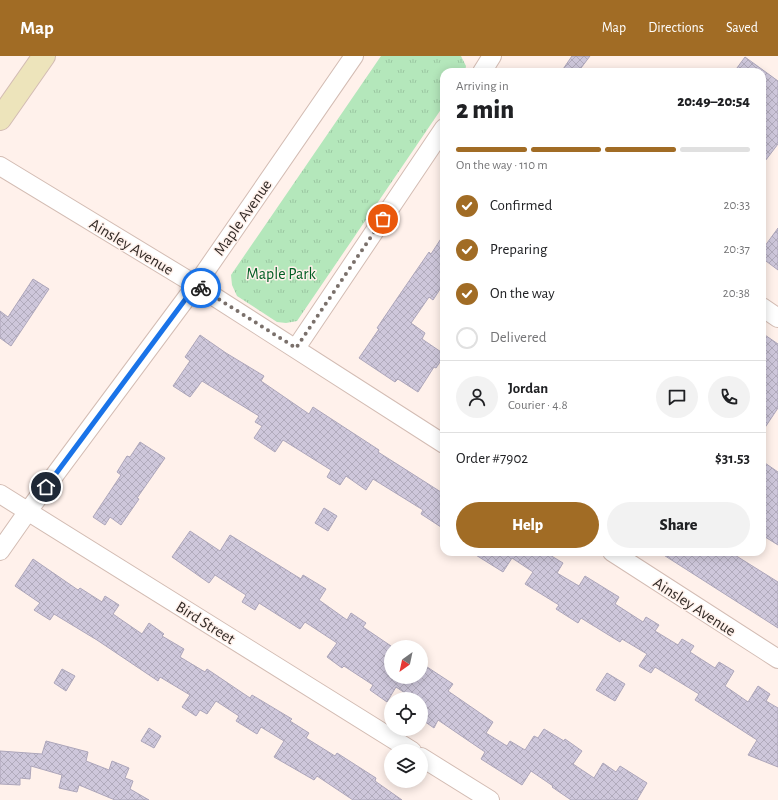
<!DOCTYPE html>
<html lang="en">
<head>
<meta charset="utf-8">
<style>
	:root { --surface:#fff; --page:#f2f2f2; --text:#202124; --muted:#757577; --line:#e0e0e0; --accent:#a16c25 }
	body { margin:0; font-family:"Alegreya Sans",sans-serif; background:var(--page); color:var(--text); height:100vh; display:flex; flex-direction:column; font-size:15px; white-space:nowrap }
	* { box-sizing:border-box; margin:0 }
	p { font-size:13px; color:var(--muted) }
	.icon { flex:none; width:22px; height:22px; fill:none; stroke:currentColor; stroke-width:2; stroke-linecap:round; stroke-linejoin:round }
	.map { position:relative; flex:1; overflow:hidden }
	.drawer { position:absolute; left:440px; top:12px; width:326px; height:488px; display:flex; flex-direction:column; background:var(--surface); border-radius:12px; box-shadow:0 2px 10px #0003 }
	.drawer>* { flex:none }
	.needle { width:26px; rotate:213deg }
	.buttons { position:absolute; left:384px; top:584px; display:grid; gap:8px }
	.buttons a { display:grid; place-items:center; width:44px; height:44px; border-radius:50%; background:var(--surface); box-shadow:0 2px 10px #0003; font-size:20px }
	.pin { position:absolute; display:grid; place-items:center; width:34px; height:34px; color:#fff; margin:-17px; border:2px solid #fff; border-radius:50%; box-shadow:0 1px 4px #0007 }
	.courier { position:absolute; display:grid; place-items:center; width:40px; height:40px; margin:-20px; border:3px solid #1a73e8; border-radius:50%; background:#fff; color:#222; box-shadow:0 1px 5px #0007 }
	.head em { font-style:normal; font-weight:800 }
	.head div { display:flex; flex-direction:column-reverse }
	.head { display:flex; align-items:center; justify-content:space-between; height:68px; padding:0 16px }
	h1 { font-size:26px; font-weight:800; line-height:30px }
	.bar { display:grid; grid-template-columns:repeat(4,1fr); gap:6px 4px; align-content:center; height:48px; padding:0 16px }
	.bar i { height:5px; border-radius:3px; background:var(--line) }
	.bar .current { background:var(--accent) }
	.bar p { grid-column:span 4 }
	.line { display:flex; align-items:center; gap:10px; padding:0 16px; border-top:1px solid var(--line) }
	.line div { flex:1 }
	.round { display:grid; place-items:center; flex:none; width:42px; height:42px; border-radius:21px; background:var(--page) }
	ol { padding:0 16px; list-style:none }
	li { display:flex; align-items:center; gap:12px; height:44px }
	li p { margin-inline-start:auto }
	li .icon { padding:4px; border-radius:50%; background:var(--accent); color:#fff; stroke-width:4 }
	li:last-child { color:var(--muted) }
	li i { width:22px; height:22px; border:2px solid var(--line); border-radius:50% }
	.primary-button { display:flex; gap:8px; margin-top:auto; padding:8px 16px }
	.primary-button a { flex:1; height:46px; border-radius:24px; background:var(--accent); color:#fff; font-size:16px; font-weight:800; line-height:46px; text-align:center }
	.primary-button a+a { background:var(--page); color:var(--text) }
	header { display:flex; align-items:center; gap:24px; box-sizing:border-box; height:56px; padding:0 20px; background:var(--accent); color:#fff }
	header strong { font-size:19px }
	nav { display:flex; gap:22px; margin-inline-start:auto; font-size:14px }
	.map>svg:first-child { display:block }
</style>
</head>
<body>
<header>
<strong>Map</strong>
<nav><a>Map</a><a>Directions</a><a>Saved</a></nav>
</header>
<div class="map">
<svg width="778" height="744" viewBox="0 0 778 744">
	<defs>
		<pattern id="park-tufts" width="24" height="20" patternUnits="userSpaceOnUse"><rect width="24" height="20" fill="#b4e7bb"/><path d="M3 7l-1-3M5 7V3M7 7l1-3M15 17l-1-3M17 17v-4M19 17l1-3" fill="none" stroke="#9bc6a1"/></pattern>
		<pattern id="building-cross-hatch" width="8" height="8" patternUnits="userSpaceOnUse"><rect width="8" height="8" fill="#cec7db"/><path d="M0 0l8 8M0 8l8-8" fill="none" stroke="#b1abbc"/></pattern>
	</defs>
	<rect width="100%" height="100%" fill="#fff1eb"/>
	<path fill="url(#park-tufts)" d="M 381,0 L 461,0 L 466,10 L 465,16 L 444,16 L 444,49 L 297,265 L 286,267 L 277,266 L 237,240 L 232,229 L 231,219 Z"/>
	<path fill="url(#building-cross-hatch)" stroke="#ada6ba" d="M 572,0 L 590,0 L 578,16 L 561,16 Z
		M 745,1 L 778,25 L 778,88 L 762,109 L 762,16 L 734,16 Z
		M 778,172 L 778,214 L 762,202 L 762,194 Z
		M 444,178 L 444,227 L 433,244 L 429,241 L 411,267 L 425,277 L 422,283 L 444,298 L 444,300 L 436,312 L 434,311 L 418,336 L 398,323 L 395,326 L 359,302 L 379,273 L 377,272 L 396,244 L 429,196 L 431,198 Z
		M 33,223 L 49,233 L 11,290 L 0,282 L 0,255 L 8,261 Z
		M 762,277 L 778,288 L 778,352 L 762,376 Z
		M 200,279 L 226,297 L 264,320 L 261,325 L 309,358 L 313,351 L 379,394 L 378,396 L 444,438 L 444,473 L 421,458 L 423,454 L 373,423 L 366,434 L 346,420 L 340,429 L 327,421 L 331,414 L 283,384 L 275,396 L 254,382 L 262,370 L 255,366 L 259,360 L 202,325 L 190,341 L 173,330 L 190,305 L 185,301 Z
		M 140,386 L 165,402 L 137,442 L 139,443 L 121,469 L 110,461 L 105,469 L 93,461 L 121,419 L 117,416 L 127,400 L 130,401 Z
		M 762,405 L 778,416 L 778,489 L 762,479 Z
		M 324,452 L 337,460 L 328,475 L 315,467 Z
		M 190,475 L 220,495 L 230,479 L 301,523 L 303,519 L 326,533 L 319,544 L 347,564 L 351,557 L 366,567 L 363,571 L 391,590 L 391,621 L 421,621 L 421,607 L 453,628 L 448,635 L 493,666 L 486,677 L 507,690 L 510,685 L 525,694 L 534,680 L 538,682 L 544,673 L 564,685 L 565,683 L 582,695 L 573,708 L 594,722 L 603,707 L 616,716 L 620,710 L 647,727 L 637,744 L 571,744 L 552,731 L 553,730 L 531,715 L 522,729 L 481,703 L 485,696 L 438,664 L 434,672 L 421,663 L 421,643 L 414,643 L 396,631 L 387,646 L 370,634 L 373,629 L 344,610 L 342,612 L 327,601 L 337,587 L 305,566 L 300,573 L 259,547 L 255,554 L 242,546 L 246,539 L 215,519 L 209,527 L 172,501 Z
		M 471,496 L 545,496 L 563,507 L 557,517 L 579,530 L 585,520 L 619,541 L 615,548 L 643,566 L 646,561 L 659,569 L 655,575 L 678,589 L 682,583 L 694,590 L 690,596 L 715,612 L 719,606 L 734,615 L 725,630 L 748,646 L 758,630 L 770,638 L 766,645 L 778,652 L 778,711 L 748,699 L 757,684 L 695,644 L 699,638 L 655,611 L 651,617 L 639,610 L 647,598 L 622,583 L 620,586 L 581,562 L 578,567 L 556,553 L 559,549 L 525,528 L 533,516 L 512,502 L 503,516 Z
		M 659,496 L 730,496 L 778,526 L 778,572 Z
		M 33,503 L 78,534 L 80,532 L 102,546 L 105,540 L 119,549 L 113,558 L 142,578 L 149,567 L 164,578 L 162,580 L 184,593 L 180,601 L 205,616 L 207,613 L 250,642 L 252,639 L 292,663 L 290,665 L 309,677 L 306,682 L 335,700 L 337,697 L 376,722 L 375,725 L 402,744 L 353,744 L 317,720 L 314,724 L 274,701 L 284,685 L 261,671 L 257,678 L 236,665 L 239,660 L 216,645 L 207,658 L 200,654 L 196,660 L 182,651 L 190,639 L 160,621 L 158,625 L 97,584 L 54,558 L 50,564 L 34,554 L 40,547 L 15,530 Z
		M 62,613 L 75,620 L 66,635 L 54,627 Z
		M 607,617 L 625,628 L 615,645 L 596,634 Z
		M 149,672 L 161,680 L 154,692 L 141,685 Z
		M 46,685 L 88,696 L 86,705 L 109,714 L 112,705 L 129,712 L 125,722 L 133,725 L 130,733 L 149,744 L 115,744 L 79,729 L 77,736 L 59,732 L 62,719 L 31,710 L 30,723 L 20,722 L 20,729 L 0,728 L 0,695 L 42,698 Z"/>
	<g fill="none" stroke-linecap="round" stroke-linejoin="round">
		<defs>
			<path id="minor" d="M 482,16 L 492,0
				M 0,110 L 196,229 L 444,388
				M 762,251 L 778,262
				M 296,292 L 444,72
				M 0,438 L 412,695
				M 0,495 L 28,455 L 196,229 L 354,0
				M 612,496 L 778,603
				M 421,701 L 490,744"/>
			<path id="secondary" d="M 0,63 L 44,0"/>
		</defs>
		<use href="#minor" stroke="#d3bcb3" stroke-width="20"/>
		<use href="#secondary" stroke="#d3bcb3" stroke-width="24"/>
		<use href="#minor" stroke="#fff" stroke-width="18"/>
		<use href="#secondary" stroke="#ede4bb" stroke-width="22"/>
	</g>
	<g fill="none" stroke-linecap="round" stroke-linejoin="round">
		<path stroke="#7a706b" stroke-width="4" stroke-dasharray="0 7.2" d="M 201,232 L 296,292 L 383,163"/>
		<path stroke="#1a73e8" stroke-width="5" d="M 46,431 L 196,229 L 201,232"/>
	</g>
	<g text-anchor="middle" stroke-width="3" stroke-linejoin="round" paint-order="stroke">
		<g font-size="16" fill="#322a26" stroke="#fff1eb">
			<text transform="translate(242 161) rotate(-55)" y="6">Maple Avenue</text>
			<text transform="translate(132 190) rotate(31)" y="6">Ainsley Avenue</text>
			<text transform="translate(695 550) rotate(33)" y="6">Ainsley Avenue</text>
			<text transform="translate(206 566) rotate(32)" y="6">Bird Street</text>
		</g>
		<g font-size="16" fill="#005d23" stroke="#fff1eb">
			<text x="281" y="223">Maple Park</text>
		</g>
	</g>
</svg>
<div class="buttons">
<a><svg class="needle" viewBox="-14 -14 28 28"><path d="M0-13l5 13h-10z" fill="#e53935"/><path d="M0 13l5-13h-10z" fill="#757577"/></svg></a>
<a><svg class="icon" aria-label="locate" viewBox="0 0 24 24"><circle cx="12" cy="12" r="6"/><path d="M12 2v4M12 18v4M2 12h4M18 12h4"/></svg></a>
<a><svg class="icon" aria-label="layers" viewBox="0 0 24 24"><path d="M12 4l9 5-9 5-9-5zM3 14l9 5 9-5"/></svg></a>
</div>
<div class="pin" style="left:383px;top:163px;background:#ea580c"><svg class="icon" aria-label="bag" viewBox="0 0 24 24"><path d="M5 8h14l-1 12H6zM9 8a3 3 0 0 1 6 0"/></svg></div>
<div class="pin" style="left:46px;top:431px;background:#1f2937"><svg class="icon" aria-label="home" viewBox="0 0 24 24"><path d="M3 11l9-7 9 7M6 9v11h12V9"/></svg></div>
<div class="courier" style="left:201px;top:232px"><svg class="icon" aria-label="bike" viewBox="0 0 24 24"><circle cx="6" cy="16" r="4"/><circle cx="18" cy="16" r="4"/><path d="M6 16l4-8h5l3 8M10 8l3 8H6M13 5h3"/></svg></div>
<section class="drawer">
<div class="head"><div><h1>2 min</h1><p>Arriving in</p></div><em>20:49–20:54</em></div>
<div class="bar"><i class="current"></i><i class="current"></i><i class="current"></i><i></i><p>On the way · 110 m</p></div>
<ol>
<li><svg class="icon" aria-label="check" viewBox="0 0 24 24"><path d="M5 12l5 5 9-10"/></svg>Confirmed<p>20:33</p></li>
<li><svg class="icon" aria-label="check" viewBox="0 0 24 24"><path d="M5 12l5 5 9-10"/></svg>Preparing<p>20:37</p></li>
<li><svg class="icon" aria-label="check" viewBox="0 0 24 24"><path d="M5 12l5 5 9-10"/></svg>On the way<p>20:38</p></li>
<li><i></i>Delivered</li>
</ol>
<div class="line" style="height:72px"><a class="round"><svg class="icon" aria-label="person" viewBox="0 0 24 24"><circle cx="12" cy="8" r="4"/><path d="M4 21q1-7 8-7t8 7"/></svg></a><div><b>Jordan</b><p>Courier · 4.8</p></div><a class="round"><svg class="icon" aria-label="chat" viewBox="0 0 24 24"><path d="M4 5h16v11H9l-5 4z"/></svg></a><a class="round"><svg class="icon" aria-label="phone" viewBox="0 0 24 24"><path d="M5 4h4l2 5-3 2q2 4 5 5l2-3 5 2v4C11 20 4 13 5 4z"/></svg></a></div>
<div class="line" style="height:52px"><div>Order #7902</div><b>$31.53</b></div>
<div class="primary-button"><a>Help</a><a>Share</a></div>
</section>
</div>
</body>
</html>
